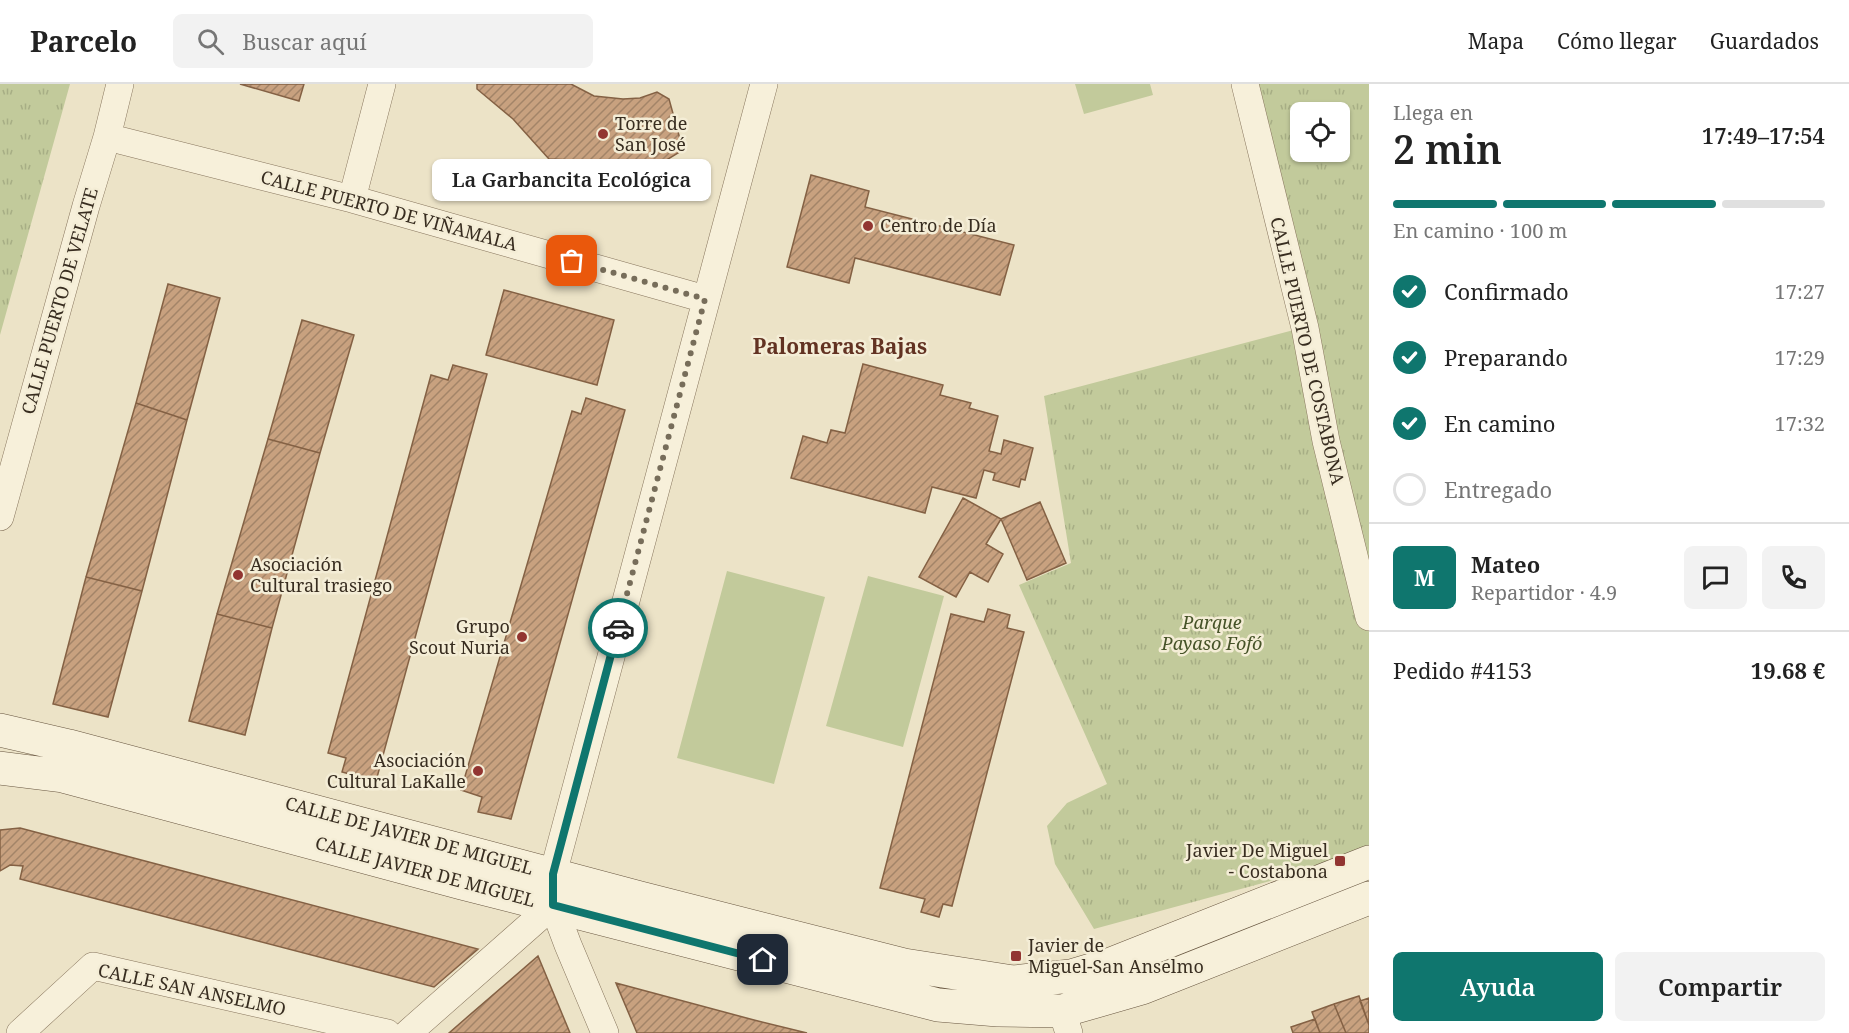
<!DOCTYPE html>
<html lang="es">
<head>
<meta charset="utf-8">
<style>
	:root { --surface:#fff; --page:#f2f2f2; --text:#222; --muted:#767676; --line:#e0e0e0; --accent:#0f766e }
	body { margin:0; font-family:"Noto Serif",serif; background:var(--page); color:var(--text); height:100vh; display:flex; flex-direction:column; font-size:22px; white-space:nowrap }
	* { box-sizing:border-box; margin:0 }
	p { font-size:20px; color:var(--muted) }
	.icon { flex:none; width:33px; height:33px; fill:none; stroke:currentColor; stroke-width:2; stroke-linecap:round; stroke-linejoin:round }
	.map { position:relative; flex:1; overflow:hidden }
	.details { display:flex; flex-direction:column; background:var(--surface); width:480px }
	.details>* { flex:none }
	.buttons { position:absolute; left:1290px; top:18px; display:grid; gap:12px }
	.buttons a { display:grid; place-items:center; width:60px; height:60px; border-radius:9px; background:var(--surface); box-shadow:0 2px 4px #0004; font-size:30px }
	.pin { position:absolute; display:grid; place-items:center; width:51px; height:51px; color:#fff; margin:-26px; border-radius:12px; box-shadow:0 3px 9px #0006 }
	.courier { position:absolute; display:grid; place-items:center; width:60px; height:60px; margin:-30px; border:4px solid #0f766e; border-radius:50%; background:#fff; color:#222; box-shadow:0 2px 8px #0007 }
	.bubble { position:absolute; height:42px; border-radius:9px; background:var(--surface); box-shadow:0 2px 4px #0004; font-size:20px; font-weight:600; line-height:42px; text-align:center }
	.head em { font-style:normal; font-weight:600 }
	.head div { display:flex; flex-direction:column-reverse }
	.head { display:flex; align-items:center; justify-content:space-between; height:102px; padding:0 24px }
	h1 { font-size:39px; font-weight:600; line-height:45px }
	.bar { display:grid; grid-template-columns:repeat(4,1fr); gap:9px 6px; align-content:center; height:72px; padding:0 24px }
	.bar i { height:8px; border-radius:4px; background:var(--line) }
	.bar .selected { background:var(--accent) }
	.bar p { grid-column:span 4 }
	.line { display:flex; align-items:center; gap:15px; padding:0 24px; border-top:2px solid var(--line) }
	.line div { flex:1 }
	.round { display:grid; place-items:center; flex:none; width:63px; height:63px; border-radius:9px; background:var(--page) }
	ol { padding:0 24px; list-style:none }
	li { display:flex; align-items:center; gap:18px; height:66px }
	li p { margin-inline-start:auto }
	li .icon { padding:6px; border-radius:50%; background:var(--accent); color:#fff; stroke-width:4 }
	li:last-child { color:var(--muted) }
	li i { width:33px; height:33px; border:3px solid var(--line); border-radius:50% }
	.action { display:flex; gap:12px; margin-top:auto; padding:12px 24px }
	.action a { flex:1; height:69px; border-radius:9px; background:var(--accent); color:#fff; font-size:24px; font-weight:600; line-height:69px; text-align:center }
	.action a+a { background:var(--page); color:var(--text) }
	header { display:flex; align-items:center; gap:36px; box-sizing:border-box; height:84px; padding:0 30px; background:var(--surface); border-bottom:2px solid var(--line) }
	header strong { font-size:28px }
	nav { display:flex; gap:33px; margin-inline-start:auto; font-size:21px }
	.search { width:420px; height:54px; background:var(--page); display:flex; align-items:center; gap:15px; box-sizing:border-box; padding:0 21px; border-radius:9px; color:var(--muted); font-size:22px }
	main { display:flex; flex:1; min-height:0 }
	.map>svg:first-child { display:block }
</style>
</head>
<body>
<header>
<strong>Parcelo</strong>
<div class="search"><svg class="icon" aria-label="search" viewBox="0 0 24 24"><circle cx="10" cy="10" r="6"/><path d="M15 15l6 6"/></svg>Buscar aquí</div>
<nav><a>Mapa</a><a>Cómo llegar</a><a>Guardados</a></nav>
</header>
<main>
<div class="map">
<svg width="1369" height="949" viewBox="0 0 1369 949">
	<defs>
		<pattern id="park-tufts" width="24" height="20" patternUnits="userSpaceOnUse" patternTransform="scale(1.5)"><rect width="24" height="20" fill="#c2ca9b"/><path d="M3 7l-1-3M5 7V3M7 7l1-3M15 17l-1-3M17 17v-4M19 17l1-3" fill="none" stroke="#a7ae85"/></pattern>
		<pattern id="building-hatch" width="6" height="6" patternUnits="userSpaceOnUse" patternTransform="scale(1.5)"><rect width="6" height="6" fill="#c8a17f"/><path d="M-1 1l2-2M0 6l6-6M5 7l2-2" fill="none" stroke="#a38468"/></pattern>
	</defs>
	<rect width="100%" height="100%" fill="#ece3c7"/>
	<path fill="url(#park-tufts)" fill-rule="evenodd" d="M 0,0 L 70,0 L 0,251 Z
		M 1245,0 L 1369,0 L 1369,770 L 1094,845 L 1055,780 L 1047,742 L 1067,719 L 1107,700 L 1019,501 L 1071,479 L 1044,312 L 1305,243 ZM 1300,28 L 1340,28 L 1340,68 L 1300,68 Z"/>
	<path fill="#c2ca9b" d="M 1075,0 L 1150,0 L 1153,11 L 1084,30 Z
		M 727,487 L 825,513 L 774,700 L 677,674 Z
		M 868,492 L 944,512 L 903,663 L 826,642 Z"/>
	<path fill="url(#building-hatch)" stroke="#846144" stroke-width="1.5" d="M 240,0 L 304,0 L 299,17 Z
		M 477,0 L 571,0 L 594,12 L 623,15 L 640,14 L 657,8 L 669,15 L 683,66 L 642,91 L 596,77 L 549,75 L 513,35 L 477,5 Z
		M 811,91 L 869,107 L 865,123 L 1014,161 L 1000,211 L 855,174 L 849,199 L 787,183 Z
		M 168,200 L 220,214 L 187,336 L 136,319 Z
		M 504,206 L 614,236 L 597,301 L 486,271 Z
		M 302,236 L 354,251 L 320,369 L 268,355 Z
		M 863,280 L 943,301 L 940,311 L 971,319 L 969,324 L 998,332 L 989,367 L 1001,370 L 1004,356 L 1033,364 L 1025,396 L 1021,395 L 1019,403 L 993,396 L 995,389 L 984,386 L 976,414 L 932,403 L 925,429 L 791,394 L 803,352 L 827,359 L 831,346 L 845,349 Z
		M 453,281 L 487,290 L 376,697 L 342,688 L 346,674 L 328,669 L 431,291 L 448,296 Z
		M 586,314 L 625,326 L 511,735 L 478,728 L 482,713 L 461,706 L 572,327 L 581,330 Z
		M 136,319 L 187,336 L 142,507 L 86,493 Z
		M 268,355 L 320,369 L 272,544 L 217,530 Z
		M 963,414 L 1001,435 L 986,460 L 1003,470 L 988,498 L 970,488 L 956,513 L 919,493 Z
		M 1040,418 L 1066,479 L 1027,496 L 1001,435 Z
		M 86,493 L 142,507 L 108,633 L 53,620 Z
		M 988,525 L 1010,531 L 1007,544 L 1024,548 L 952,822 L 943,820 L 939,833 L 921,828 L 925,815 L 880,804 L 951,530 L 984,538 Z
		M 217,530 L 272,544 L 245,651 L 189,637 Z
		M 20,744 L 217,796 L 478,865 L 434,903 L 20,795 L 23,782 L 10,781 L 0,787 L 0,746 Z
		M 538,872 L 570,949 L 449,949 L 465,935 Z
		M 616,899 L 754,936 L 807,949 L 637,949 Z
		M 1359,912 L 1369,941 L 1369,949 L 1346,949 L 1334,920 Z
		M 1369,914 L 1369,941 L 1360,917 Z
		M 1334,920 L 1346,949 L 1320,949 L 1312,928 Z
		M 1315,935 L 1320,949 L 1293,949 L 1291,943 Z"/>
	<g fill="none" stroke-linecap="round" stroke-linejoin="round">
		<defs>
			<path id="street" d="M 1245,0 L 1305,244 L 1326,357 L 1369,533
				M 107,53 L 352,115 L 705,215
				M 352,115 L 382,0
				M 0,433 L 86,122 L 107,53 L 120,0
				M 1062,927 L 1069,949
				M 20,949 L 93,882 L 387,949
				M 408,949 L 553,821
				M 605,949 L 568,861 L 553,821 L 553,790 L 764,0"/>
			<path id="secondary" d="M 0,646 L 69,662 L 640,814 L 904,881 L 1013,898 L 1071,892 L 1111,880 L 1369,778
				M 0,684 L 63,692 L 462,799 L 938,921 L 998,926 L 1062,927 L 1142,904 L 1369,814"/>
		</defs>
		<use href="#street" stroke="#87755d" stroke-width="28"/>
		<use href="#secondary" stroke="#685640" stroke-width="34"/>
		<use href="#street" stroke="#f7f0da" stroke-width="27"/>
		<use href="#secondary" stroke="#f7f0da" stroke-width="33"/>
	</g>
	<g fill="none" stroke-linecap="round" stroke-linejoin="round">
		<path stroke="#776d5a" stroke-width="6" stroke-dasharray="0 10.8" d="M 572,177 L 705,215 L 618,544"/>
		<path stroke="#0f766e" stroke-width="8" d="M 618,544 L 553,790 L 553,821 L 763,876"/>
	</g>
	<g fill="#923531" stroke="#f4edd6" stroke-width="2">
		<circle cx="603" cy="50" r="6"/>
		<circle cx="868" cy="142" r="6"/>
		<circle cx="238" cy="491" r="6"/>
		<circle cx="522" cy="553" r="6"/>
		<circle cx="478" cy="687" r="6"/>
		<rect x="1334" y="771" width="12" height="12" rx="3"/>
		<rect x="1010" y="866" width="12" height="12" rx="3"/>
	</g>
	<g text-anchor="middle" stroke-width="5" stroke-linejoin="round" paint-order="stroke">
		<g font-size="18" fill="#382d20" stroke="#f4edd6" text-anchor="start">
			<text x="615" y="46">Torre de<tspan x="615" dy="21">San José</tspan></text>
			<text x="880" y="148">Centro de Día</text>
			<text x="250" y="487">Asociación<tspan x="250" dy="21">Cultural trasiego</tspan></text>
			<text x="510" y="549" text-anchor="end">Grupo<tspan x="510" dy="21">Scout Nuria</tspan></text>
			<text x="466" y="683" text-anchor="end">Asociación<tspan x="466" dy="21">Cultural LaKalle</tspan></text>
			<text x="1328" y="773" text-anchor="end">Javier De Miguel<tspan x="1328" dy="21">- Costabona</tspan></text>
			<text x="1028" y="868">Javier de<tspan x="1028" dy="21">Miguel-San Anselmo</tspan></text>
		</g>
		<g font-size="18" fill="#382d20" stroke="#f4edd6">
			<text transform="translate(389 127) rotate(15)" y="6">CALLE PUERTO DE VIÑAMALA</text>
			<text transform="translate(60 217) rotate(-74)" y="6">CALLE PUERTO DE VELATE</text>
			<text transform="translate(1307 267) rotate(77)" y="6">CALLE PUERTO DE COSTABONA</text>
			<text transform="translate(409 752) rotate(15)" y="6">CALLE DE JAVIER DE MIGUEL</text>
			<text transform="translate(425 788) rotate(15)" y="6">CALLE JAVIER DE MIGUEL</text>
			<text transform="translate(192 906) rotate(12)" y="6">CALLE SAN ANSELMO</text>
		</g>
		<g font-size="18" font-style="italic" fill="#465328" stroke="#f4edd6">
			<text x="1212" y="545">Parque<tspan x="1212" dy="21">Payaso Fofó</tspan></text>
		</g>
		<g font-size="21" font-weight="bold" fill="#623222" stroke="#f4edd6">
			<text x="840" y="270">Palomeras Bajas</text>
		</g>
	</g>
</svg>
<div class="buttons">
<a><svg class="icon" aria-label="locate" viewBox="0 0 24 24"><circle cx="12" cy="12" r="6"/><path d="M12 2v4M12 18v4M2 12h4M18 12h4"/></svg></a>
</div>
<div class="pin" style="left:572px;top:177px;background:#ea580c"><svg class="icon" aria-label="bag" viewBox="0 0 24 24"><path d="M5 8h14l-1 12H6zM9 8a3 3 0 0 1 6 0"/></svg></div>
<div class="pin" style="left:763px;top:876px;background:#1f2937"><svg class="icon" aria-label="home" viewBox="0 0 24 24"><path d="M3 11l9-7 9 7M6 9v11h12V9"/></svg></div>
<div class="courier" style="left:618px;top:544px"><svg class="icon" aria-label="car" viewBox="0 0 24 24"><path d="M5 17H2v-5l4-1 3-4h7l3 4 3 1v5h-3M9 17h6M6 11h13"/><circle cx="7" cy="17" r="2"/><circle cx="17" cy="17" r="2"/></svg></div>
<div class="bubble" style="left:432px;top:75px;width:279px">La Garbancita Ecológica</div>
</div>
<section class="details">
<div class="head"><div><h1>2 min</h1><p>Llega en</p></div><em>17:49–17:54</em></div>
<div class="bar"><i class="selected"></i><i class="selected"></i><i class="selected"></i><i></i><p>En camino · 100 m</p></div>
<ol>
<li><svg class="icon" aria-label="check" viewBox="0 0 24 24"><path d="M5 12l5 5 9-10"/></svg>Confirmado<p>17:27</p></li>
<li><svg class="icon" aria-label="check" viewBox="0 0 24 24"><path d="M5 12l5 5 9-10"/></svg>Preparando<p>17:29</p></li>
<li><svg class="icon" aria-label="check" viewBox="0 0 24 24"><path d="M5 12l5 5 9-10"/></svg>En camino<p>17:32</p></li>
<li><i></i>Entregado</li>
</ol>
<div class="line" style="height:108px"><b class="round" style="background:var(--accent);color:#fff">M</b><div><b>Mateo</b><p>Repartidor · 4.9</p></div><a class="round"><svg class="icon" aria-label="chat" viewBox="0 0 24 24"><path d="M4 5h16v11H9l-5 4z"/></svg></a><a class="round"><svg class="icon" aria-label="phone" viewBox="0 0 24 24"><path d="M5 4h4l2 5-3 2q2 4 5 5l2-3 5 2v4C11 20 4 13 5 4z"/></svg></a></div>
<div class="line" style="height:78px"><div>Pedido #4153</div><b>19.68 €</b></div>
<div class="action"><a>Ayuda</a><a>Compartir</a></div>
</section>
</main>
</body>
</html>
